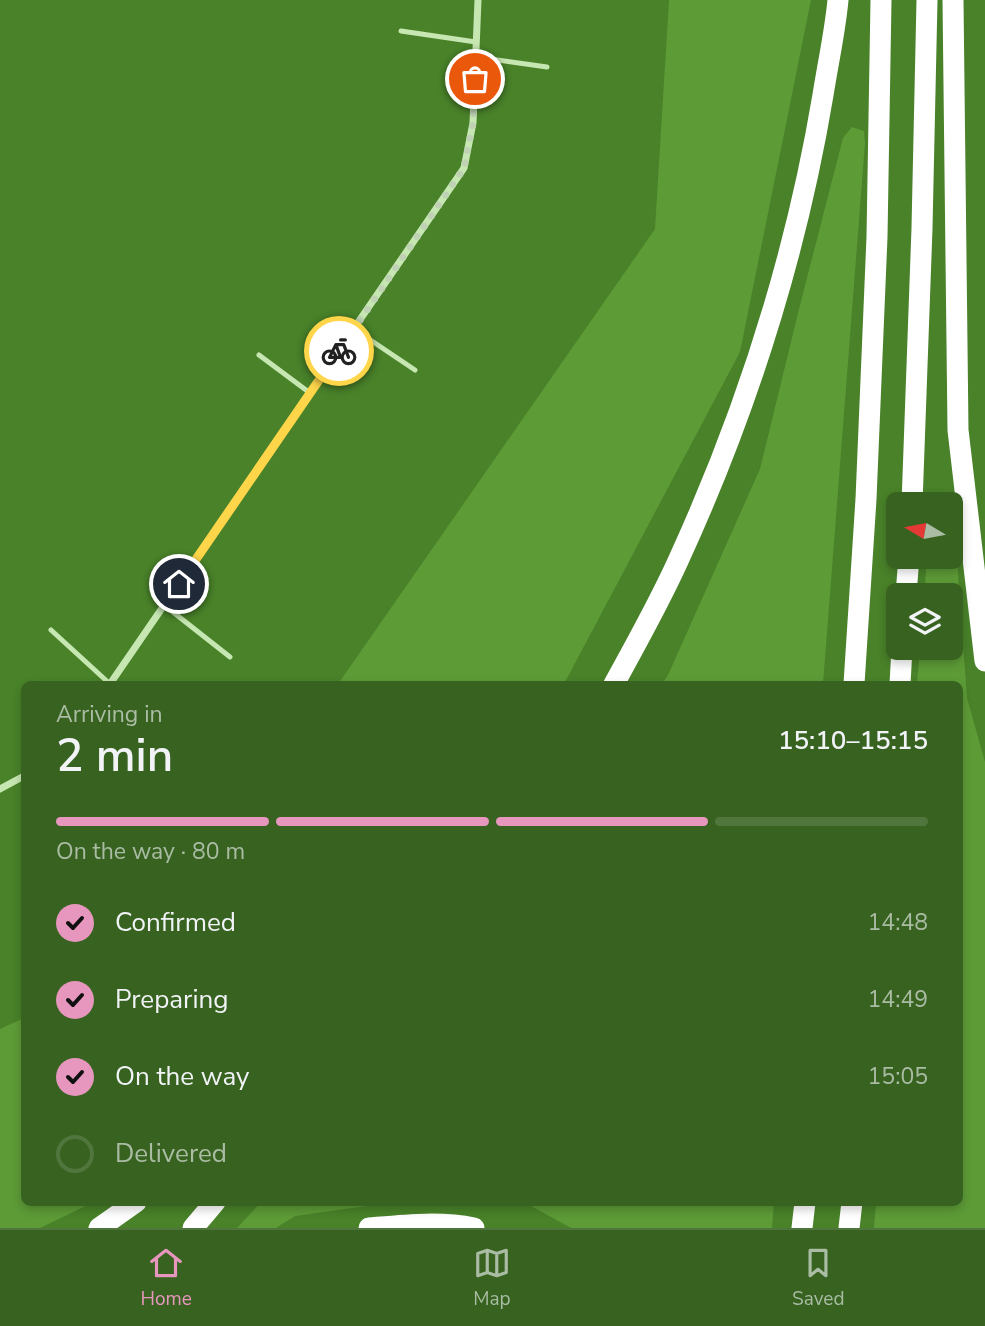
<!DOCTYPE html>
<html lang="en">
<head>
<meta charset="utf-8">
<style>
	:root { --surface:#37621f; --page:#3e6828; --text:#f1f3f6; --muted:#aabca4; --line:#51763d; --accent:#e797bd }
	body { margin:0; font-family:"Nunito Sans",sans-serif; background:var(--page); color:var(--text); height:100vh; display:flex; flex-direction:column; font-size:26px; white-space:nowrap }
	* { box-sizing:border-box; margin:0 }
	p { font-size:23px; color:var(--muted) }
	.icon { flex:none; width:38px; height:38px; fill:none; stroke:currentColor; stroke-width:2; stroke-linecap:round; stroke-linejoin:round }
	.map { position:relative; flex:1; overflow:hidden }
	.panel { position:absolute; left:21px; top:681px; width:942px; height:525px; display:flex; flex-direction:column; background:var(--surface); border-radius:10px; box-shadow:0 4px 10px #0003 }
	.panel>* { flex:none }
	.needle { width:46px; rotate:280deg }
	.tools { position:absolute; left:886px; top:492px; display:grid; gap:14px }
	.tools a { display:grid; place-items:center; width:77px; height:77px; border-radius:10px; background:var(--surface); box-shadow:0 4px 10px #0003; font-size:35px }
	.pin { position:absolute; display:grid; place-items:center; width:60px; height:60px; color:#fff; margin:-30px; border:4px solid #fff; border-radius:50%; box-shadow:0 2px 7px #0007 }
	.courier { position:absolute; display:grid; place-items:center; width:70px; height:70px; margin:-35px; border:5px solid #ffd54a; border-radius:50%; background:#fff; color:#222; box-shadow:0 2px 9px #0007 }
	.headline em { font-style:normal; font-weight:600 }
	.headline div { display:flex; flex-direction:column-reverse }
	.headline { display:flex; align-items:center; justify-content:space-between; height:119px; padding:0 35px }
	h1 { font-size:46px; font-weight:600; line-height:52px }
	.bar { display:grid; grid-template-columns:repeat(4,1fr); gap:10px 7px; align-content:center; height:84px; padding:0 35px }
	.bar i { height:9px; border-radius:5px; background:var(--line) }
	.bar .active { background:var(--accent) }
	.bar p { grid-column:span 4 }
	ol { padding:0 35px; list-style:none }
	li { display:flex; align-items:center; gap:21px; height:77px }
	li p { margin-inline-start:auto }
	li .icon { padding:7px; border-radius:50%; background:var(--accent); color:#111; stroke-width:4 }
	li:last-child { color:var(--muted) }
	li i { width:38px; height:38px; border:4px solid var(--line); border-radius:50% }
	.tabs { display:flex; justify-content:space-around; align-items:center; height:98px; border-top:2px solid var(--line); background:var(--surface); font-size:19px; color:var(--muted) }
	.tabs a { display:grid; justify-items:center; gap:4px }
	.tabs .active { color:var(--accent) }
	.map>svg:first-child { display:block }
</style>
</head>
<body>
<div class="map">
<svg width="985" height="1228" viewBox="0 0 985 1228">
	<rect width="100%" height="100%" fill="#498229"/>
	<path fill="#5d9b37" d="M 669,0 L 811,0 L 740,352 L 564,684 L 338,684 L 655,229 Z
		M 852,127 L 864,131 L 865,143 L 823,684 L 662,684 L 668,675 L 760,469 L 800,305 L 843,138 Z
		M 943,497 L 952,500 L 953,506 L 967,698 L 985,762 L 985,1228 L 874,1228 L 876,1202 L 959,1202 L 959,684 L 917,684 L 920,648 L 950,648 L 950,595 L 924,595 L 927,557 L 950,556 L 950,504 L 931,504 L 934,499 Z
		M 24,1018 L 24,1202 L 94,1202 L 40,1228 L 0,1228 L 0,1029 Z
		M 261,1202 L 395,1202 L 295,1216 L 276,1228 L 237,1228 Z
		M 524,1202 L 774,1202 L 772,1228 L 571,1228 Z"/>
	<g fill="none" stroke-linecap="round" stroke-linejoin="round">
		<path stroke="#c6e6b2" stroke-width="5" d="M 401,31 L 476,42
			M 476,57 L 547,67
			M 354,329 L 415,370
			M 259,355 L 310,393
			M 164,605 L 230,657
			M 51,630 L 110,684"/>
		<path stroke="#c6e6b2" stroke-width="7" d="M 110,684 L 464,168 L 473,123 L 478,0
			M 0,789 L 24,776"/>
		<path stroke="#fff" stroke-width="21" d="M 953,0 L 958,430 L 985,661
			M 912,504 L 922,228 L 927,0
			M 906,595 L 909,556
			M 614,684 C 636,644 659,603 678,561 C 746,413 796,256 823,95 C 828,63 835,32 838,0
			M 854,684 L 866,499 L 877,237 L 881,0
			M 900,684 L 902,648
			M 99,1228 L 136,1202
			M 193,1228 L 215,1202
			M 369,1228 C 404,1225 440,1221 474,1228
			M 802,1228 L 805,1202
			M 849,1228 L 852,1202"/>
	</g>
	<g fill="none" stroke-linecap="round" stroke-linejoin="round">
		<path stroke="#bfd3b4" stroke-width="7" stroke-dasharray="0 12.6" d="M 339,351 L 464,168 L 473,123 L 475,79"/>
		<path stroke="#ffd54a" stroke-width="9" d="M 179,584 L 339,351"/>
	</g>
</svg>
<div class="tools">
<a><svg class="needle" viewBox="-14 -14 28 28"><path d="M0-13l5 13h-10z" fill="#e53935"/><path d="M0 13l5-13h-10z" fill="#aabca4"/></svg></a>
<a><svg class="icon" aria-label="layers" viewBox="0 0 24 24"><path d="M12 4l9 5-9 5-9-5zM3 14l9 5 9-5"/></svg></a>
</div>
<div class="pin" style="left:475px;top:79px;background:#ea580c"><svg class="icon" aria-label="bag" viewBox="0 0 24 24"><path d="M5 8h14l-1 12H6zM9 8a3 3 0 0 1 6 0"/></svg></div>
<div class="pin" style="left:179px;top:584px;background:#1f2937"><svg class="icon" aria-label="home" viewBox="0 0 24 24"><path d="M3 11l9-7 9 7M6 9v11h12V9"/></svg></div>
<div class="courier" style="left:339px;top:351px"><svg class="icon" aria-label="bike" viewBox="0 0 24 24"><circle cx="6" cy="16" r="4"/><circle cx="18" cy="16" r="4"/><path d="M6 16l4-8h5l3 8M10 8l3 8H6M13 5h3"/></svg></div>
<section class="panel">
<div class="headline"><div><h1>2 min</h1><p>Arriving in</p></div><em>15:10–15:15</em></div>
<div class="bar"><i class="active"></i><i class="active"></i><i class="active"></i><i></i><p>On the way · 80 m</p></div>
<ol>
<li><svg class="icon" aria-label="check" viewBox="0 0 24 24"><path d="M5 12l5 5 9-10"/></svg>Confirmed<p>14:48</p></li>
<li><svg class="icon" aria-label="check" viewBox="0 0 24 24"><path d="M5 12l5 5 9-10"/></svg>Preparing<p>14:49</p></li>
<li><svg class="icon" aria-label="check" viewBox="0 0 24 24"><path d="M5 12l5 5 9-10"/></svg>On the way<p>15:05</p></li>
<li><i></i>Delivered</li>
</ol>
</section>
</div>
<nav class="tabs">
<a class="active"><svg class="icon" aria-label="home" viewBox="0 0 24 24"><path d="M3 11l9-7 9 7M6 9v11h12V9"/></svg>Home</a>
<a><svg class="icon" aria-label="map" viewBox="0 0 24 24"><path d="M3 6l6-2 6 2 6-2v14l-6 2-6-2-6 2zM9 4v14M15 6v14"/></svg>Map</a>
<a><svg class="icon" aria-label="saved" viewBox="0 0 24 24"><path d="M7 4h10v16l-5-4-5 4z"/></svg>Saved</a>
</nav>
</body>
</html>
